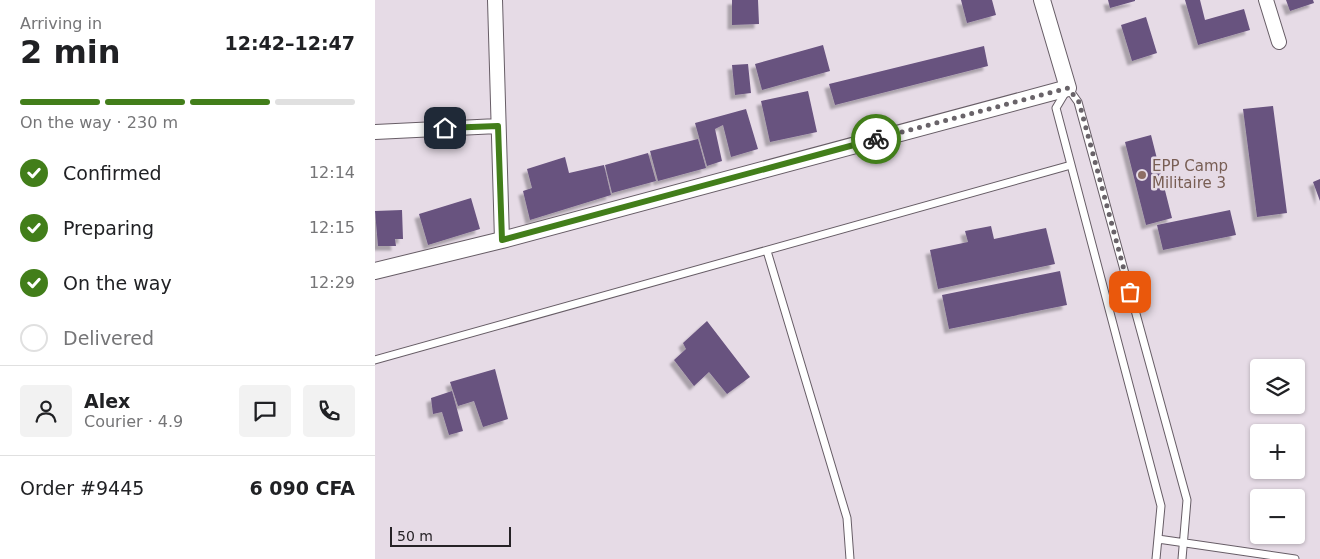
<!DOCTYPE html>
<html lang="en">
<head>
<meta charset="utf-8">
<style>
	:root { --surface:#fff; --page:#f2f2f2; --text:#202124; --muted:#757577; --line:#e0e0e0; --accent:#427e1a }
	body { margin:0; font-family:"DejaVu Sans",sans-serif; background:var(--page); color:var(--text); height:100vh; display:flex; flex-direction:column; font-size:19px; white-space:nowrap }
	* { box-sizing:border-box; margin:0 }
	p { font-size:16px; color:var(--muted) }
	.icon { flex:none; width:28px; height:28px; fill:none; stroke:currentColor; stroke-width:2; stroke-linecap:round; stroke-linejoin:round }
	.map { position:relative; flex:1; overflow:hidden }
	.drawer { display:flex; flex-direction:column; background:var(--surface); width:375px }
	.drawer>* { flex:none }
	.fabs { position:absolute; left:875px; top:359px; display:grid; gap:10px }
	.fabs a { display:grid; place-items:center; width:55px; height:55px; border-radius:5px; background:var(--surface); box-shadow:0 1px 4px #0004; font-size:25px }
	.scale { position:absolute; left:15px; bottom:12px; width:121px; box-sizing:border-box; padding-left:5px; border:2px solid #262226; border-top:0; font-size:14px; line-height:18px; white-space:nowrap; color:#262226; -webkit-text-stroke:4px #e6dbe6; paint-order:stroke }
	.pin { position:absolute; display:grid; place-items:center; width:42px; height:42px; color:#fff; margin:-21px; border-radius:10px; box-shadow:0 2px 8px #0006 }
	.courier { position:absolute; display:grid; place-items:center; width:50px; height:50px; margin:-25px; border:4px solid #427e1a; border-radius:50%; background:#fff; color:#222; box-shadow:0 1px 6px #0007 }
	.head em { font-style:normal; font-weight:700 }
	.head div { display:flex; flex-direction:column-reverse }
	.head { display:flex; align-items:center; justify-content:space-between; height:85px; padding:0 20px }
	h1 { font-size:32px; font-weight:700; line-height:38px }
	.bar { display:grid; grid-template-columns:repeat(4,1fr); gap:8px 5px; align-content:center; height:60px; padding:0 20px }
	.bar i { height:6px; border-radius:4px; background:var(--line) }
	.bar .active { background:var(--accent) }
	.bar p { grid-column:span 4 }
	.line { display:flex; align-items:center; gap:12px; padding:0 20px; border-top:1px solid var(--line) }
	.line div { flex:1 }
	.round { display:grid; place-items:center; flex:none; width:52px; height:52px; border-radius:5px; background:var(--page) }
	ol { padding:0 20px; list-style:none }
	li { display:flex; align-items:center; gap:15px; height:55px }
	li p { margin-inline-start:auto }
	li .icon { padding:5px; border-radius:50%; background:var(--accent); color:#fff; stroke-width:4 }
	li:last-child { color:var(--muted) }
	li i { width:28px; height:28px; border:2px solid var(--line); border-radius:50% }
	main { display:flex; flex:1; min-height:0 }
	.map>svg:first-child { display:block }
</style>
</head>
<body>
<main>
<section class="drawer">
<div class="head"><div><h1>2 min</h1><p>Arriving in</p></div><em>12:42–12:47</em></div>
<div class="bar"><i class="active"></i><i class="active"></i><i class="active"></i><i></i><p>On the way · 230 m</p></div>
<ol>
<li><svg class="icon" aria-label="check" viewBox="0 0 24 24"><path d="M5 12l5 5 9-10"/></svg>Confirmed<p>12:14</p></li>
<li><svg class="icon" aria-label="check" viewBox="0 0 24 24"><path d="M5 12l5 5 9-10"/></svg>Preparing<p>12:15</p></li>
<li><svg class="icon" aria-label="check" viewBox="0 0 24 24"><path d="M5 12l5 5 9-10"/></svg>On the way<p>12:29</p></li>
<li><i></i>Delivered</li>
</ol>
<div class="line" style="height:90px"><a class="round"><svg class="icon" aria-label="person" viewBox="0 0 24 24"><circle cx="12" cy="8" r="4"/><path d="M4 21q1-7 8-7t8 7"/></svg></a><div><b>Alex</b><p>Courier · 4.9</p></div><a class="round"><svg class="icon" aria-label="chat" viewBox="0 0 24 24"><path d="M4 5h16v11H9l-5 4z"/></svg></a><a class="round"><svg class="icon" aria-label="phone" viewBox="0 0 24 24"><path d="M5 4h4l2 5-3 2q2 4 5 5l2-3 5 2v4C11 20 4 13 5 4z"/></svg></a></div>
<div class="line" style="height:65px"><div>Order #9445</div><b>6 090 CFA</b></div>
</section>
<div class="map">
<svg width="945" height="559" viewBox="0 0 945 559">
	<defs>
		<filter id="shadow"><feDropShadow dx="-4.5" dy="4.5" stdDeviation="1" flood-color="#0004"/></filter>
	</defs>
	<rect width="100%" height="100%" fill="#e6dbe6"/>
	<path fill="#68527f" filter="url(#shadow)" d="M 357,0 L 383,0 L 384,24 L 357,25 Z
		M 586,0 L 617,0 L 621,15 L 592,23 Z
		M 733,0 L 760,0 L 760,1 L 735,8 Z
		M 810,0 L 825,0 L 830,20 L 869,9 L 875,30 L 823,45 Z
		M 911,0 L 938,0 L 939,3 L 915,11 Z
		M 771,17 L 782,53 L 757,61 L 746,25 Z
		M 448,45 L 455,71 L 387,90 L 380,64 Z
		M 609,46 L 613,66 L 460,105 L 454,84 Z
		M 373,64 L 376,93 L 360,95 L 357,65 Z
		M 433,91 L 442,132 L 395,142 L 386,101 Z
		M 898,106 L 912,213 L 882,217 L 868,109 Z
		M 371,109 L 383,149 L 356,157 L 348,125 L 340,129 L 347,161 L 332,166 L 320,123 Z
		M 776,135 L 797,218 L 771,225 L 750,142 Z
		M 323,139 L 331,168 L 283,181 L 275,151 Z
		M 273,153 L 281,181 L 237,193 L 230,165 Z
		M 190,157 L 194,173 L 229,165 L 236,195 L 155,220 L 148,191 L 157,188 L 152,169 Z
		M 945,179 L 945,201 L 938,182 Z
		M 96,198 L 105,229 L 53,245 L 44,214 Z
		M 27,210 L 28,239 L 20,239 L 21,246 L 3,246 L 0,211 Z
		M 855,210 L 861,235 L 788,250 L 782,225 Z
		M 616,226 L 619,239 L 671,228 L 680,264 L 563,289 L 555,250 L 593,242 L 590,231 Z
		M 685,271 L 692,305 L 574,329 L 567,295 Z
		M 332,321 L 375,377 L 352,394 L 334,372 L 319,386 L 299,360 L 311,349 L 308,343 Z
		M 120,369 L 133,419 L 108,427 L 99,401 L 83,406 L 75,382 Z
		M 77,391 L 88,431 L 74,435 L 67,412 L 58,414 L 56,398 Z"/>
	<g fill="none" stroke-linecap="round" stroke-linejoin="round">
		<defs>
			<path id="service" d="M 392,251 L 472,518 L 475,559
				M 0,360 L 696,165
				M 783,539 L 920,559
				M 781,559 L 786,506 L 681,108 L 693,88 L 703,102 L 812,500 L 807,559"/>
			<path id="minor" d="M 120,0 L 127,240
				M 891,0 L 904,42
				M 0,132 L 123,126"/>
			<path id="tertiary" d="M 0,271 L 127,240 L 693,88 L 667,0"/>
		</defs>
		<use href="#service" stroke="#675d66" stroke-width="9"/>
		<use href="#minor" stroke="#675d66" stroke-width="16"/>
		<use href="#tertiary" stroke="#675d66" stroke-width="18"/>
		<use href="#service" stroke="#fff" stroke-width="7"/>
		<use href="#minor" stroke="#fff" stroke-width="14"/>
		<use href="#tertiary" stroke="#fff" stroke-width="16"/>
	</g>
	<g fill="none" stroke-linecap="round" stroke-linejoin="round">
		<path stroke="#696369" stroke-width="5" stroke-dasharray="0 9" d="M 501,139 L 693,88 L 704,102 L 755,292"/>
		<path stroke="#427e1a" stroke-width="6" d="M 70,128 L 123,126 L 127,240 L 501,139"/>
	</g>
	<circle fill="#8d6e63" stroke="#e6dbe6" stroke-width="2" cx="767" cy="175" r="5"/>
	<g text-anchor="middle" stroke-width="5" stroke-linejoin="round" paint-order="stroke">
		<g font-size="15" fill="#785e54" stroke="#e6dbe6" text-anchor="start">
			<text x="777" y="171">EPP Camp<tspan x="777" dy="17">Militaire 3</tspan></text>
		</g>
	</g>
</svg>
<div class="fabs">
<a><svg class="icon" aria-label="layers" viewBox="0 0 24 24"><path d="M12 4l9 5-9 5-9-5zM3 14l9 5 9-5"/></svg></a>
<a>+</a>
<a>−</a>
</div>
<div class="scale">50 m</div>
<div class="pin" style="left:755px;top:292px;background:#ea580c"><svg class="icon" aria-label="bag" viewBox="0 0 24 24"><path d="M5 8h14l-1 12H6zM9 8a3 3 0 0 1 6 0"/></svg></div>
<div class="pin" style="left:70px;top:128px;background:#1f2937"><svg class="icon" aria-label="home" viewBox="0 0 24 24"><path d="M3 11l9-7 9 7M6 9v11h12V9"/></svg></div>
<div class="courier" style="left:501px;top:139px"><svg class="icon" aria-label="bike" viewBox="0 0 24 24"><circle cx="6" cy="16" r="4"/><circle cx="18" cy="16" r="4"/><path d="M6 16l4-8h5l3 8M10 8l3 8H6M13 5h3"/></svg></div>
</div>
</main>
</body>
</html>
